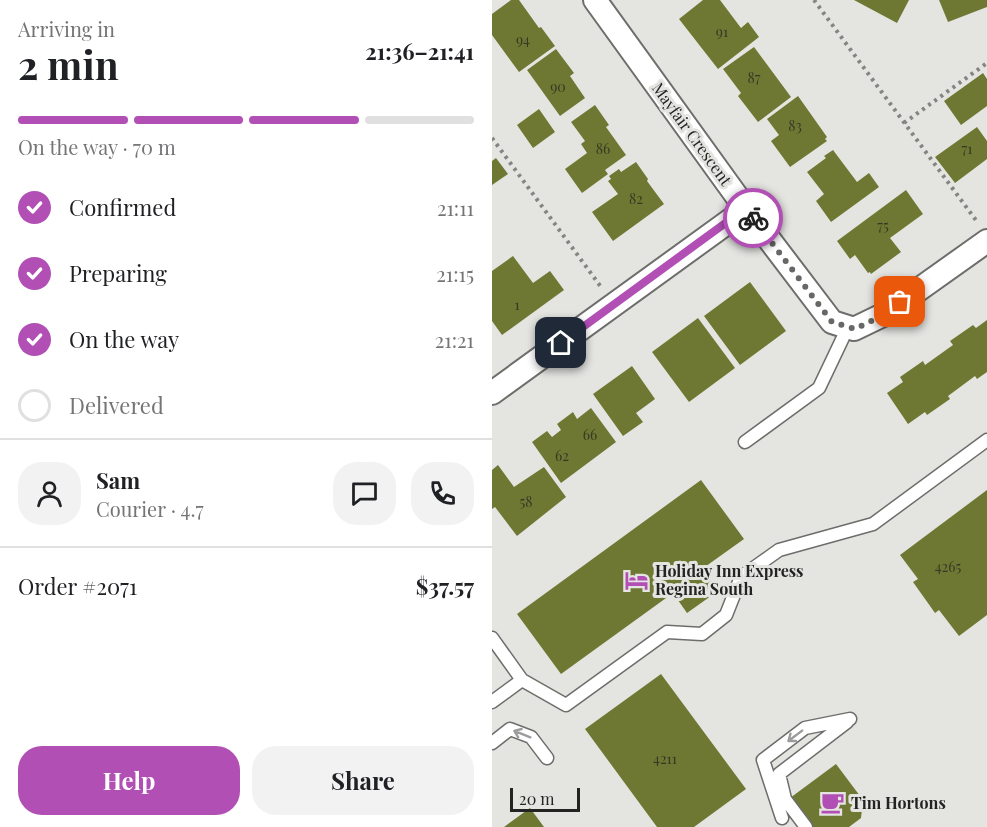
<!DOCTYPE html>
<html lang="en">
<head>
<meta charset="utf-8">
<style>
	:root { --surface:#fff; --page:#f2f2f2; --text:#202124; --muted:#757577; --line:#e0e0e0; --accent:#b14fb5 }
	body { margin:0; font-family:"Playfair Display",serif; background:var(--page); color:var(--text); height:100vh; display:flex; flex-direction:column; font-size:22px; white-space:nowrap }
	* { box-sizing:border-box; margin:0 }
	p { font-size:20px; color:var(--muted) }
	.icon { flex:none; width:33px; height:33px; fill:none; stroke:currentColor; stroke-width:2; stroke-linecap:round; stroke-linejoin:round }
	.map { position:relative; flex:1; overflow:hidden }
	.details { display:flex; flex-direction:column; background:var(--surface); width:492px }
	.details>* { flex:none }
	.scale { position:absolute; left:18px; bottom:15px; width:70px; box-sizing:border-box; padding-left:6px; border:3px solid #232322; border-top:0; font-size:16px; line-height:21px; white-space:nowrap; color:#232322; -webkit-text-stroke:4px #e4e5e1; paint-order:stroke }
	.pin { position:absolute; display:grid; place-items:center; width:51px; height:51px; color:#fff; margin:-26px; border-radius:12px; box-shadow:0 3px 9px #0006 }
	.courier { position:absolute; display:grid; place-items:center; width:60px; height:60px; margin:-30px; border:4px solid #b14fb5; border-radius:50%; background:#fff; color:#222; box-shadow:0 2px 8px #0007 }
	.head em { font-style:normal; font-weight:700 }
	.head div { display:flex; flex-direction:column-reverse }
	.head { display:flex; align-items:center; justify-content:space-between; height:102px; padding:0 18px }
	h1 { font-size:39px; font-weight:700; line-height:45px }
	.bar { display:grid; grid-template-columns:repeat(4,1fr); gap:9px 6px; align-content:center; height:72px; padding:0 18px }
	.bar i { height:8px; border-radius:4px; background:var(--line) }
	.bar .active { background:var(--accent) }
	.bar p { grid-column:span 4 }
	.line { display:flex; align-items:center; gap:15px; padding:0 18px; border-top:2px solid var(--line) }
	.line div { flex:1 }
	.round { display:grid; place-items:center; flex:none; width:63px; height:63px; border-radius:24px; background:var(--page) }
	ol { padding:0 18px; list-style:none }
	li { display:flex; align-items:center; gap:18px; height:66px }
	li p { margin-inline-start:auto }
	li .icon { padding:6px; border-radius:50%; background:var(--accent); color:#fff; stroke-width:4 }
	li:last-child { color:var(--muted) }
	li i { width:33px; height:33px; border:3px solid var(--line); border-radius:50% }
	.button { display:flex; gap:12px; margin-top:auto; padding:12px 18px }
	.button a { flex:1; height:69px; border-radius:24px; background:var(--accent); color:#fff; font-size:24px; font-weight:700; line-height:69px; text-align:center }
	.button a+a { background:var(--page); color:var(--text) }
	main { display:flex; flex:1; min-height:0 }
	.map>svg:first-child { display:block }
</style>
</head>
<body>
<main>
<section class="details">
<div class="head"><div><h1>2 min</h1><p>Arriving in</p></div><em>21:36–21:41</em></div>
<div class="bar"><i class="active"></i><i class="active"></i><i class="active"></i><i></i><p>On the way · 70 m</p></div>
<ol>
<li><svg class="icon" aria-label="check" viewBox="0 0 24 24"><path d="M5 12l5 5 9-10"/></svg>Confirmed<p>21:11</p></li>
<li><svg class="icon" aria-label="check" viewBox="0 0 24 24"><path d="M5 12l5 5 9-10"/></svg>Preparing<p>21:15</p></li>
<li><svg class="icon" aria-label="check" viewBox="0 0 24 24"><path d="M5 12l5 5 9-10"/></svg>On the way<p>21:21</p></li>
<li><i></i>Delivered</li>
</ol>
<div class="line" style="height:108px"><a class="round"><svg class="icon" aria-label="person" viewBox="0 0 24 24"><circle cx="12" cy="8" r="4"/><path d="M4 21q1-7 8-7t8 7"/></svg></a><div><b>Sam</b><p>Courier · 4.7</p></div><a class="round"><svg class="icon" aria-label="chat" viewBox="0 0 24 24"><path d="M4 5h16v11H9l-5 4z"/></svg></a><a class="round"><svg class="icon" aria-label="phone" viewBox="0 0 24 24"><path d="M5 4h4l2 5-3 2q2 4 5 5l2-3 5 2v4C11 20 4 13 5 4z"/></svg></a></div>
<div class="line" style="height:78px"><div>Order #2071</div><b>$37.57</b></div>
<div class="button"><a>Help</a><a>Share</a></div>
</section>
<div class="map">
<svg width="495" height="827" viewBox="0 0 495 827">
	<rect width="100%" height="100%" fill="#e4e5e1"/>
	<path fill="#6f7832" d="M 19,0 L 27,0 L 47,28 L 49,27 L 63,46 L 27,72 L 0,35 L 0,14 Z
		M 211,0 L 228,0 L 249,28 L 256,22 L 267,37 L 226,69 L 187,19 Z
		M 362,0 L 417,0 L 405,23 Z
		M 447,0 L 495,0 L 495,7 L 456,22 Z
		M 262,47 L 299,97 L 266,122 L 246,96 L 249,93 L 231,69 Z
		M 64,49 L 82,73 L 78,76 L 93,98 L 68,116 L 35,70 Z
		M 491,73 L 495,79 L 495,106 L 469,125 L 452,101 Z
		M 306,96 L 335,137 L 333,139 L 335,141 L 298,167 L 279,141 L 287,135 L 275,119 Z
		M 103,105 L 117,125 L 114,127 L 134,155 L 113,170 L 116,174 L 90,193 L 73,169 L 95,153 L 89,144 L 93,141 L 79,122 Z
		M 47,109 L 63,132 L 41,148 L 25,125 Z
		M 485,127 L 495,141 L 495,159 L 463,183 L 443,157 Z
		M 341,150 L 365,182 L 377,173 L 387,187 L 339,222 L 324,201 L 332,194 L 315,172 L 334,158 L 332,156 Z
		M 4,158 L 16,174 L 0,185 L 0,161 Z
		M 144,162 L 156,179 L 155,181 L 172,204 L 121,241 L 100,212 L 126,194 L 116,181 L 119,179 L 117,176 L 127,169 L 129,172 Z
		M 414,190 L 431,214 L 398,238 L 409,252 L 379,274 L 378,272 L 376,273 L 363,255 L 358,259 L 345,241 Z
		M 21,256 L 41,283 L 58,271 L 72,290 L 10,335 L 0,321 L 0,271 Z
		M 258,282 L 294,331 L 248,365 L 212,316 Z
		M 206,318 L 243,368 L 197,402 L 160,352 Z
		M 495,320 L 495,372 L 485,379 L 483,376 L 456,396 L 458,399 L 435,415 L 433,412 L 416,424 L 395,393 L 411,382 L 408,377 L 431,361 L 433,365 L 461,345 L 458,341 L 481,325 L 484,328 Z
		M 140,366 L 163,399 L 144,413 L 151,422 L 131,436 L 101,394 Z
		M 99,408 L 124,442 L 69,483 L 40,442 L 55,431 L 60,437 L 69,430 L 65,424 L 81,412 L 85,419 Z
		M 6,465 L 22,487 L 52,467 L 74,497 L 25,536 L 3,507 L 0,509 L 0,470 Z
		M 209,480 L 252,539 L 210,569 L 226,591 L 195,613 L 181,593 L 69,674 L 25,614 Z
		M 495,490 L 495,615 L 467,636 L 447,610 L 443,613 L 421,582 L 426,579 L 408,555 Z
		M 169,674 L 254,789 L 202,827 L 165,827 L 93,729 Z
		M 344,764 L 371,800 L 369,818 L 357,827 L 320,827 L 298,798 Z
		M 38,808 L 52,827 L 12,827 Z"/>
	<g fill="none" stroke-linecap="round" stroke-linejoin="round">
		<defs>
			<path id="service" d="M 253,442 L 327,388 L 356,327
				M 0,638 L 30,680 L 0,702
				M 30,680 L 74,705 L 175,632 L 210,634 L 234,615 L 249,577 L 287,550 L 381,524 L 495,440
				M 0,743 L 18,729 L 39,737 L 55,758
				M 290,818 L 271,760 L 313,728 L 358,719
				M 314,827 L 293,799 L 287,774 L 355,722"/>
			<path id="minor" d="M 103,0 L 254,209 L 340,322 L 362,329 L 391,315 L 495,241
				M 0,393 L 254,209"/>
		</defs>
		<use href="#service" stroke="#6d6e6b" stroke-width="15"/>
		<use href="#minor" stroke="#6d6e6b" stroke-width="26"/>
		<path stroke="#848482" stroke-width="4" stroke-dasharray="3 4.5" stroke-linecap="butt" d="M 322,0 L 486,223
			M 412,123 L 495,63
			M 0,138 L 109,287"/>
		<use href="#service" stroke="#fff" stroke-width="12"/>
		<use href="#minor" stroke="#fff" stroke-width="22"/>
	</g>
	<defs><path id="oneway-shaft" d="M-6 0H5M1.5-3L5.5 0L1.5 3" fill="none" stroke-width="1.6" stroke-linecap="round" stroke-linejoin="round" transform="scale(1.5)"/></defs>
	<g stroke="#9c9c9c">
		<use href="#oneway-shaft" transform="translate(30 734) rotate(-158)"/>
		<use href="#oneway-shaft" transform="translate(303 736) rotate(143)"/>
	</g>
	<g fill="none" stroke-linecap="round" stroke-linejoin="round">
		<path stroke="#676765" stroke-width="6" stroke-dasharray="0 10.8" d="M 261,218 L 340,322 L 363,329 L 391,315 L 408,302"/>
		<path stroke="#b14fb5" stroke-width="8" d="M 69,343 L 254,208 L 261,218"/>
	</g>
	<defs>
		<symbol id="hotel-bare" viewBox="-9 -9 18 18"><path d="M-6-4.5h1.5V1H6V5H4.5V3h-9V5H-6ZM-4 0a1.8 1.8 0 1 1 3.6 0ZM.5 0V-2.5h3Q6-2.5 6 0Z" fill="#b14fb5" stroke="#e4e5e1" stroke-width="2.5" paint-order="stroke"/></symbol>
		<symbol id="cafe-bare" viewBox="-9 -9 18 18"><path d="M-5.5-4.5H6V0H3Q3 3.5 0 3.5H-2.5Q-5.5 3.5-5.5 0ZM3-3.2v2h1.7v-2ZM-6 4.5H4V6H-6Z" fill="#b14fb5" stroke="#e4e5e1" stroke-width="2.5" paint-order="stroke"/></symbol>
	</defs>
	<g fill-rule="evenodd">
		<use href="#hotel-bare" x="128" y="564" width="33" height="33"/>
		<use href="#cafe-bare" x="324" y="786" width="33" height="33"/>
	</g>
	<g text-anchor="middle" stroke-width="6" stroke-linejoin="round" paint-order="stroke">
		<g font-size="14" fill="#363826">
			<text x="230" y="37">91</text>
			<text x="31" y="45">94</text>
			<text x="262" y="83">87</text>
			<text x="66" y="92">90</text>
			<text x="303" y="131">83</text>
			<text x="111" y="154">86</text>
			<text x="475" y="154">71</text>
			<text x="144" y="204">82</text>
			<text x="391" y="231">75</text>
			<text x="25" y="310">1</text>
			<text x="98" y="440">66</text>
			<text x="70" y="461">62</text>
			<text x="34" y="507">58</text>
			<text x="456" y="572">4265</text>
			<text x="173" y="764">4211</text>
		</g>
		<g font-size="16" fill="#232322" stroke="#e4e5e1">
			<text transform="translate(200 134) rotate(54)" y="6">Mayfair Crescent</text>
		</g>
		<g font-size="16" font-weight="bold" fill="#232322" stroke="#e4e5e1" text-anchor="start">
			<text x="163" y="577">Holiday Inn Express<tspan x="163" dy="18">Regina South</tspan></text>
			<text x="359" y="809">Tim Hortons</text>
		</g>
	</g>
</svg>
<div class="scale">20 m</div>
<div class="pin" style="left:408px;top:302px;background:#ea580c"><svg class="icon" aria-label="bag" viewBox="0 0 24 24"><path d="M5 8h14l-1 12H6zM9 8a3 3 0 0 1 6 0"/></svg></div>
<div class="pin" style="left:69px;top:343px;background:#1f2937"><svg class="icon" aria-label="home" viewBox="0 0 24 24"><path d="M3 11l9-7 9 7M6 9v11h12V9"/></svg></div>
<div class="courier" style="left:261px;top:218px"><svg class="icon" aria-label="bike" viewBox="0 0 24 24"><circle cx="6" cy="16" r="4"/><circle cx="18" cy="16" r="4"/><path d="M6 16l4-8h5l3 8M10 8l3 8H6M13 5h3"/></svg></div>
</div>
</main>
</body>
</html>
